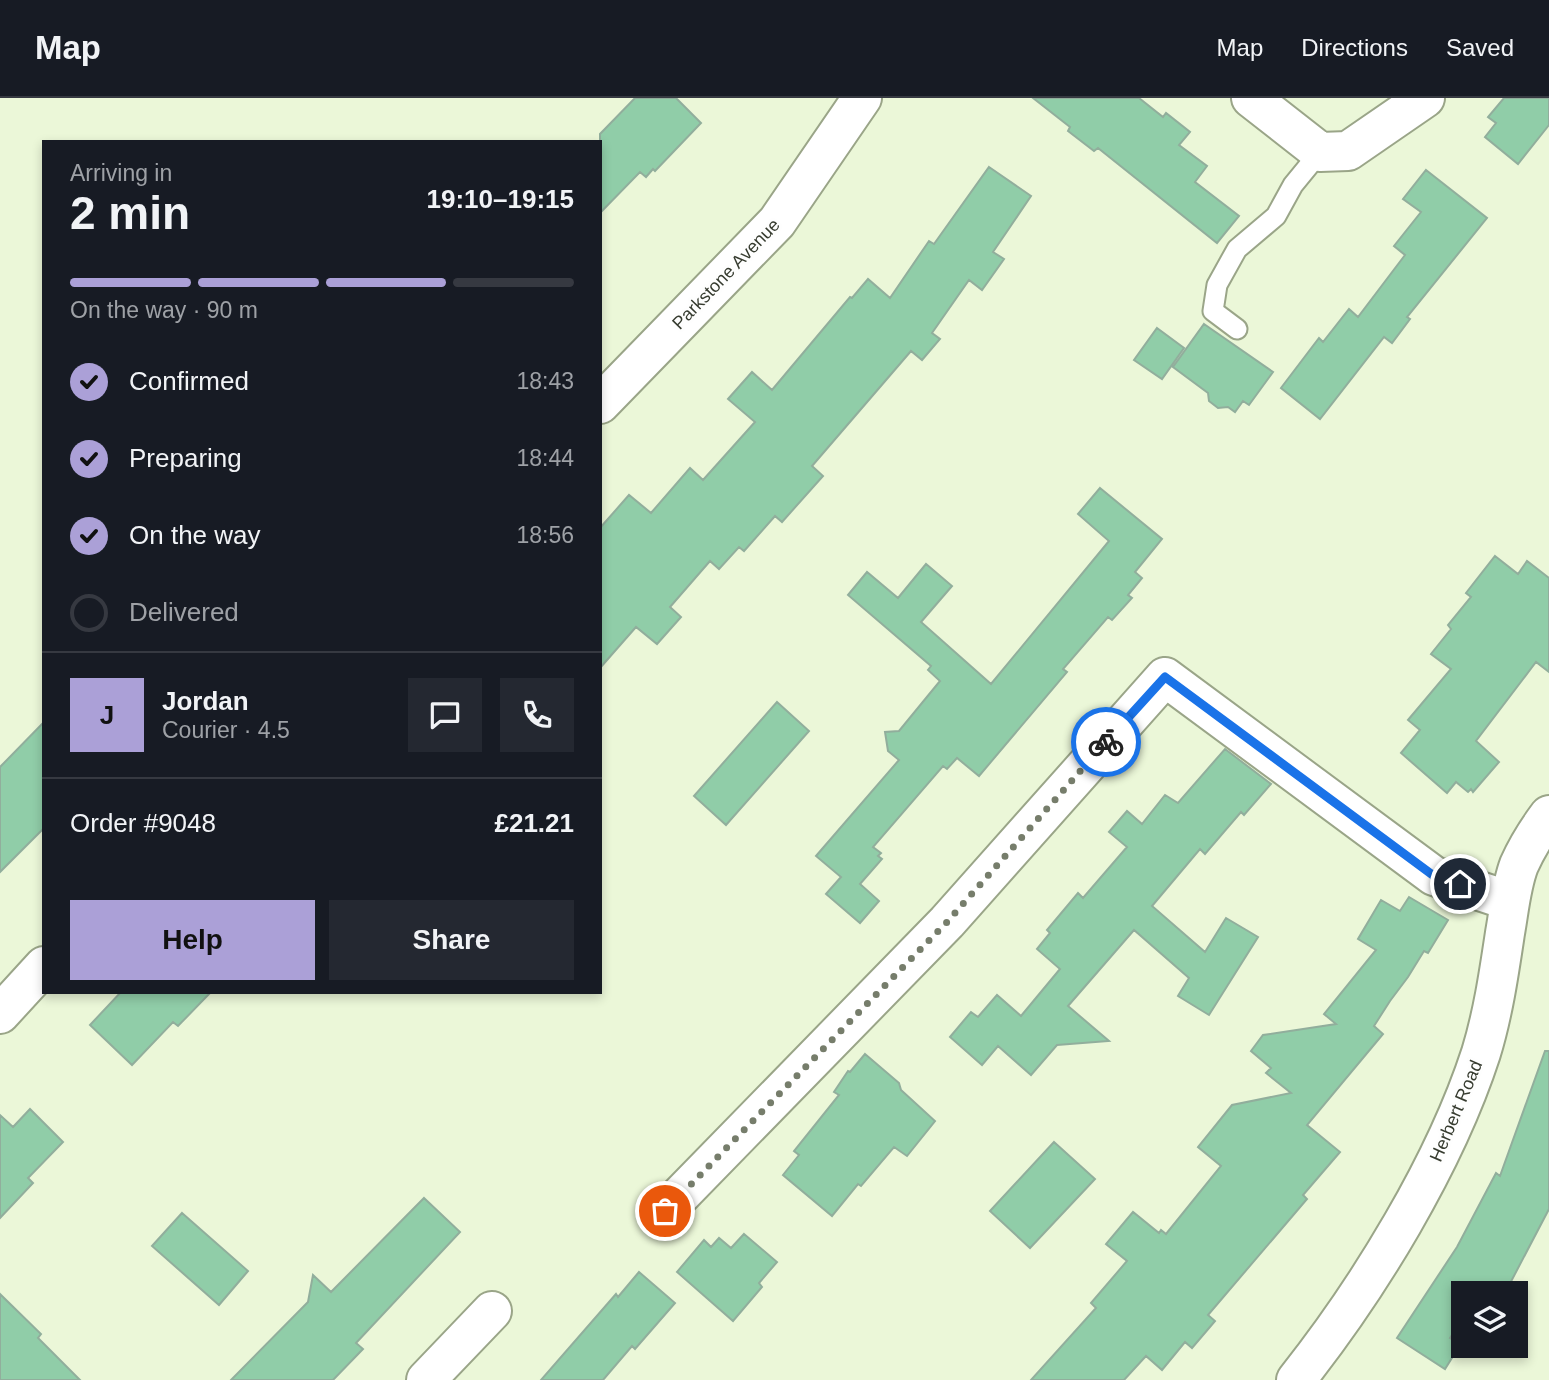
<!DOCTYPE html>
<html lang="en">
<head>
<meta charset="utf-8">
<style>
	:root { --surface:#171b24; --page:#242831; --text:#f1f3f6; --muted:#9ea1a6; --line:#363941; --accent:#aba0d7 }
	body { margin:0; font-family:Helvetica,sans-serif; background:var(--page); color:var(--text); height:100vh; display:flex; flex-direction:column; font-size:26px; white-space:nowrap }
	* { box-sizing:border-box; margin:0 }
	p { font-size:23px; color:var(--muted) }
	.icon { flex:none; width:38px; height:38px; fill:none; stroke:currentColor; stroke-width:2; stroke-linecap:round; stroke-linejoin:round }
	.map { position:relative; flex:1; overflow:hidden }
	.details { position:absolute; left:42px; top:42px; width:560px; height:854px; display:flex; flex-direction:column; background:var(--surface); border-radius:0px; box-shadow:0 4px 10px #0003 }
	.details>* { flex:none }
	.controls { position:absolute; left:1451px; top:1183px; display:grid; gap:14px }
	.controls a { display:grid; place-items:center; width:77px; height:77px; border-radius:0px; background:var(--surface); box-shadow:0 4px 10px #0003; font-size:35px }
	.pin { position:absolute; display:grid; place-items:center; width:60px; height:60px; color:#fff; margin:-30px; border:4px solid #fff; border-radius:50%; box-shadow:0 2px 7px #0007 }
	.courier { position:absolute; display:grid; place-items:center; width:70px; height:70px; margin:-35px; border:5px solid #1a73e8; border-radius:50%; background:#fff; color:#222; box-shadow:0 2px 9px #0007 }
	.overview em { font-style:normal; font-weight:600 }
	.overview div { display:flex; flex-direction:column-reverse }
	.overview { display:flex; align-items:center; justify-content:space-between; height:119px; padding:0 28px }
	h1 { font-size:46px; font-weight:600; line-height:52px }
	.bar { display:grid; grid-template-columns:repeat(4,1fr); gap:10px 7px; align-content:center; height:84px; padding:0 28px }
	.bar i { height:9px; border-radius:5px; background:var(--line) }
	.bar .on { background:var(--accent) }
	.bar p { grid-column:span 4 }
	.line { display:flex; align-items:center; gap:18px; padding:0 28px; border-top:2px solid var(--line) }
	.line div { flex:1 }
	.round { display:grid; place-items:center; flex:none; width:74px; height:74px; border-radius:0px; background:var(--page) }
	ol { padding:0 28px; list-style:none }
	li { display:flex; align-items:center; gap:21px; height:77px }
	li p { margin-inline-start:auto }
	li .icon { padding:7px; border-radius:50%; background:var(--accent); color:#111; stroke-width:4 }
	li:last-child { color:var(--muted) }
	li i { width:38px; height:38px; border:4px solid var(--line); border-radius:50% }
	.primary-button { display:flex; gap:14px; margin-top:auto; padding:14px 28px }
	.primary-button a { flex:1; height:80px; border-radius:0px; background:var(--accent); color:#111; font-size:28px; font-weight:600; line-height:80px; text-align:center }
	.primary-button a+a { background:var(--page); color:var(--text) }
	header { display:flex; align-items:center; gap:42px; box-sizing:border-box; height:98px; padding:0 35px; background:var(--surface); border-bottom:2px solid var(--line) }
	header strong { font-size:33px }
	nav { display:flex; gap:38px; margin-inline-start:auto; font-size:24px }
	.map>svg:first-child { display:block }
</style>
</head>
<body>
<header>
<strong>Map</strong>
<nav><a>Map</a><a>Directions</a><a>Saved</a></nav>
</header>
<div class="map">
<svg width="1549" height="1282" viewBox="0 0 1549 1282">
	<rect width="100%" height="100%" fill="#ebf7d8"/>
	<path fill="#90cda8" stroke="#91ae9c" stroke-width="2" d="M 635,0 L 676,0 L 701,25 L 655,73 L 653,71 L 646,79 L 640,74 L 600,115 L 600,36 Z
		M 1033,0 L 1139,0 L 1163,19 L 1166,15 L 1190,34 L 1179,47 L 1207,68 L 1195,84 L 1239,118 L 1217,145 L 1098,50 L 1094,53 L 1068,33 L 1070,29 Z
		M 1504,0 L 1549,0 L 1549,27 L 1518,66 L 1485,39 L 1496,25 L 1488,19 Z
		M 989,69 L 1031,98 L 993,154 L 1004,161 L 982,192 L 969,182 L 932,235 L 940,241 L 922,262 L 911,253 L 812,368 L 823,378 L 782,424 L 775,418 L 744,453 L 739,449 L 719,471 L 710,463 L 670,509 L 681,519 L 657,546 L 636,529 L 600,570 L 600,430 L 629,397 L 651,415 L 690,370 L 703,382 L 755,324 L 728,301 L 752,274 L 772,292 L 850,199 L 852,200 L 868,181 L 890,200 L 929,143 L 934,146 Z
		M 1426,72 L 1487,120 L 1407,219 L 1410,221 L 1392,245 L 1384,239 L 1320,321 L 1281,290 L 1319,240 L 1323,244 L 1349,211 L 1358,219 L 1405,157 L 1394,148 L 1421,114 L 1403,101 Z
		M 1204,226 L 1273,274 L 1249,307 L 1243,303 L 1235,314 L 1228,309 L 1218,310 L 1209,303 L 1208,295 L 1173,269 Z
		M 1157,230 L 1184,250 L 1162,281 L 1134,262 Z
		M 1100,390 L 1162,441 L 1135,474 L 1142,480 L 1128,497 L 1132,500 L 1112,522 L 1108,519 L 1063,571 L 1067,574 L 979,678 L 957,660 L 947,671 L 943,668 L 873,749 L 881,755 L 878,758 L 882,761 L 860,786 L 879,803 L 860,825 L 826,796 L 841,779 L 816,758 L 899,662 L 888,653 L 885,634 L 899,633 L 940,583 L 928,572 L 931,568 L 848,497 L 867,474 L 898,500 L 926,466 L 952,488 L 921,524 L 991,586 L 1109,443 L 1078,416 Z
		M 1495,458 L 1518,476 L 1527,463 L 1549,480 L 1549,574 L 1536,564 L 1476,643 L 1499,664 L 1473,694 L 1471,691 L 1468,694 L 1456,684 L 1447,695 L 1401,655 L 1420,632 L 1408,622 L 1451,571 L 1431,556 L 1451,531 L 1448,527 L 1471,499 L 1466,495 Z
		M 777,604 L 809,633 L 726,727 L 694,698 Z
		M 44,624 L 44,730 L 0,774 L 0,669 Z
		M 1225,651 L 1271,686 L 1244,717 L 1241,714 L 1205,756 L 1200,751 L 1152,808 L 1205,854 L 1226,820 L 1258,839 L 1209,917 L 1178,898 L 1189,880 L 1134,832 L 1068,908 L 1109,943 L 1057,947 L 1031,977 L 998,948 L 982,967 L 950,939 L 971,914 L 978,919 L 997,897 L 1021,918 L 1060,871 L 1037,851 L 1050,835 L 1047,832 L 1078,795 L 1083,800 L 1127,749 L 1109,734 L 1127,713 L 1142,726 L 1165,697 L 1178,705 Z
		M 1409,799 L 1448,822 L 1428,855 L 1424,853 L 1408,879 L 1390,903 L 1374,928 L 1383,936 L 1307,1027 L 1340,1054 L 1303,1097 L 1307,1101 L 1208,1217 L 1215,1223 L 1192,1250 L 1185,1244 L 1162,1272 L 1146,1258 L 1124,1282 L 1031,1282 L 1096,1210 L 1091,1205 L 1127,1163 L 1106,1146 L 1133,1114 L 1159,1135 L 1161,1132 L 1166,1136 L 1221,1068 L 1198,1049 L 1232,1007 L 1291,995 L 1266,975 L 1271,970 L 1251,953 L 1263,937 L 1336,926 L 1324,916 L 1376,852 L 1358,841 L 1381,802 L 1400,813 Z
		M 121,894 L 211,894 L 178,928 L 173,924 L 132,967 L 90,927 Z
		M 1545,953 L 1549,953 L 1549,1111 L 1505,1195 L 1463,1195 L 1463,1220 L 1450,1240 L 1460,1247 L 1445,1271 L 1397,1240 L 1457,1149 L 1496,1075 L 1500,1078 Z
		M 865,956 L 899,985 L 901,992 L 935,1023 L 907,1058 L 894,1049 L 861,1088 L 858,1086 L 832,1118 L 783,1077 L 799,1057 L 794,1053 L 839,997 L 834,994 L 848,973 L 850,974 Z
		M 30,1011 L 63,1044 L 28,1080 L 33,1085 L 0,1120 L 0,1017 L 13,1029 Z
		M 1054,1044 L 1095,1081 L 1030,1150 L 990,1113 Z
		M 424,1100 L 460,1134 L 356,1245 L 363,1251 L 333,1282 L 231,1282 L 308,1204 L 313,1177 L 331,1194 Z
		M 182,1115 L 248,1173 L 219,1207 L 152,1148 Z
		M 744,1136 L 777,1164 L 759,1185 L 762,1189 L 733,1223 L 677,1174 L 704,1142 L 711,1149 L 719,1140 L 731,1150 Z
		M 639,1174 L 675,1205 L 635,1251 L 632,1248 L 603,1282 L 541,1282 L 616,1196 L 618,1199 Z
		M 0,1196 L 41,1236 L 38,1240 L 80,1282 L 0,1282 Z"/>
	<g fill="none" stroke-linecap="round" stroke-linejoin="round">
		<defs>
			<path id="service" d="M 1237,231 L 1213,213 L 1217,187 L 1237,151 L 1276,118 L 1293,87 L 1320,54"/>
			<path id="minor" d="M 1251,0 L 1320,54 L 1348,53 L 1425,0
				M 665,1113 L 947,824 L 1165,579 L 1434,778 L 1510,803
				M 426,1282 L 492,1213
				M 1296,1282 C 1369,1190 1445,1066 1481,955 C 1493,916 1499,875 1505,835 C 1509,813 1511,788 1519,767 C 1527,749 1537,733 1549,717"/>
			<path id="tertiary" d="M 600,306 L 777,124 L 862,0
				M 0,916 L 44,868"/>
		</defs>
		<use href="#service" stroke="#9aa588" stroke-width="23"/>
		<use href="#minor" stroke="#9aa588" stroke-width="42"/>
		<use href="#tertiary" stroke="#9aa588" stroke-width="42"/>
		<use href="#service" stroke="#fff" stroke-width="19"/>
		<use href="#minor" stroke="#fff" stroke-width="38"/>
		<use href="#tertiary" stroke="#fff" stroke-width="38"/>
	</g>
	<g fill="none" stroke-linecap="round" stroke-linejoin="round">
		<path stroke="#767d6b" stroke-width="7" stroke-dasharray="0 12.6" d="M 665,1113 L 947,824 L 1106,644"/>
		<path stroke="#1a73e8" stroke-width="9" d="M 1106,644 L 1165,579 L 1434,778 L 1460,786"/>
	</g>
	<g text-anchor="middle" stroke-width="6" stroke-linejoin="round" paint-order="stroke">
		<g font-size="18" fill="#373c30" stroke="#fefefe">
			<text transform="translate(726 176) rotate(-46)" y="6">Parkstone Avenue</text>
			<text transform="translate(1456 1013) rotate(-67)" y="6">Herbert Road</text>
		</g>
	</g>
</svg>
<div class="controls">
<a><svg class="icon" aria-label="layers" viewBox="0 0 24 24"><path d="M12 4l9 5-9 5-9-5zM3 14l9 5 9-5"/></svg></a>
</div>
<div class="pin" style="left:665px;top:1113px;background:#ea580c"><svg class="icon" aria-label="bag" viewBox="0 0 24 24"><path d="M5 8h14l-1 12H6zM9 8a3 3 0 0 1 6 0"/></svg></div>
<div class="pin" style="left:1460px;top:786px;background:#1f2937"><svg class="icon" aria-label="home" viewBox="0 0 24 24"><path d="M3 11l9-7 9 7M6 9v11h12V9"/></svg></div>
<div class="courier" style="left:1106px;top:644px"><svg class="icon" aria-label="bike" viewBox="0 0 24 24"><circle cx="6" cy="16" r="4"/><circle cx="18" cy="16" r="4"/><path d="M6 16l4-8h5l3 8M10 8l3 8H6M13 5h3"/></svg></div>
<section class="details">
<div class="overview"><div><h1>2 min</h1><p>Arriving in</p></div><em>19:10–19:15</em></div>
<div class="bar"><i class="on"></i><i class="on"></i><i class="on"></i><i></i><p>On the way · 90 m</p></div>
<ol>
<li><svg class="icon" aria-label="check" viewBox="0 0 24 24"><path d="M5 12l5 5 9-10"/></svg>Confirmed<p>18:43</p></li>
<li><svg class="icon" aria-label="check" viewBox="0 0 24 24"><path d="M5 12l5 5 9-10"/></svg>Preparing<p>18:44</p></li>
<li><svg class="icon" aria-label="check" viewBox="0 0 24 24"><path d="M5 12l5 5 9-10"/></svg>On the way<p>18:56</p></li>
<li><i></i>Delivered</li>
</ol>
<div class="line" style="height:126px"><b class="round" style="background:var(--accent);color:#111">J</b><div><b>Jordan</b><p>Courier · 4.5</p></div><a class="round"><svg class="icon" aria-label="chat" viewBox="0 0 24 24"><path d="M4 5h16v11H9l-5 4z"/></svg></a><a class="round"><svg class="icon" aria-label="phone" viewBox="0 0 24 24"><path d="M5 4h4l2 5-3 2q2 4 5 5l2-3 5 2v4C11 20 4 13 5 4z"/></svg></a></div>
<div class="line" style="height:91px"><div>Order #9048</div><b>£21.21</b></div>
<div class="primary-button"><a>Help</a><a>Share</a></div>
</section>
</div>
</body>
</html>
